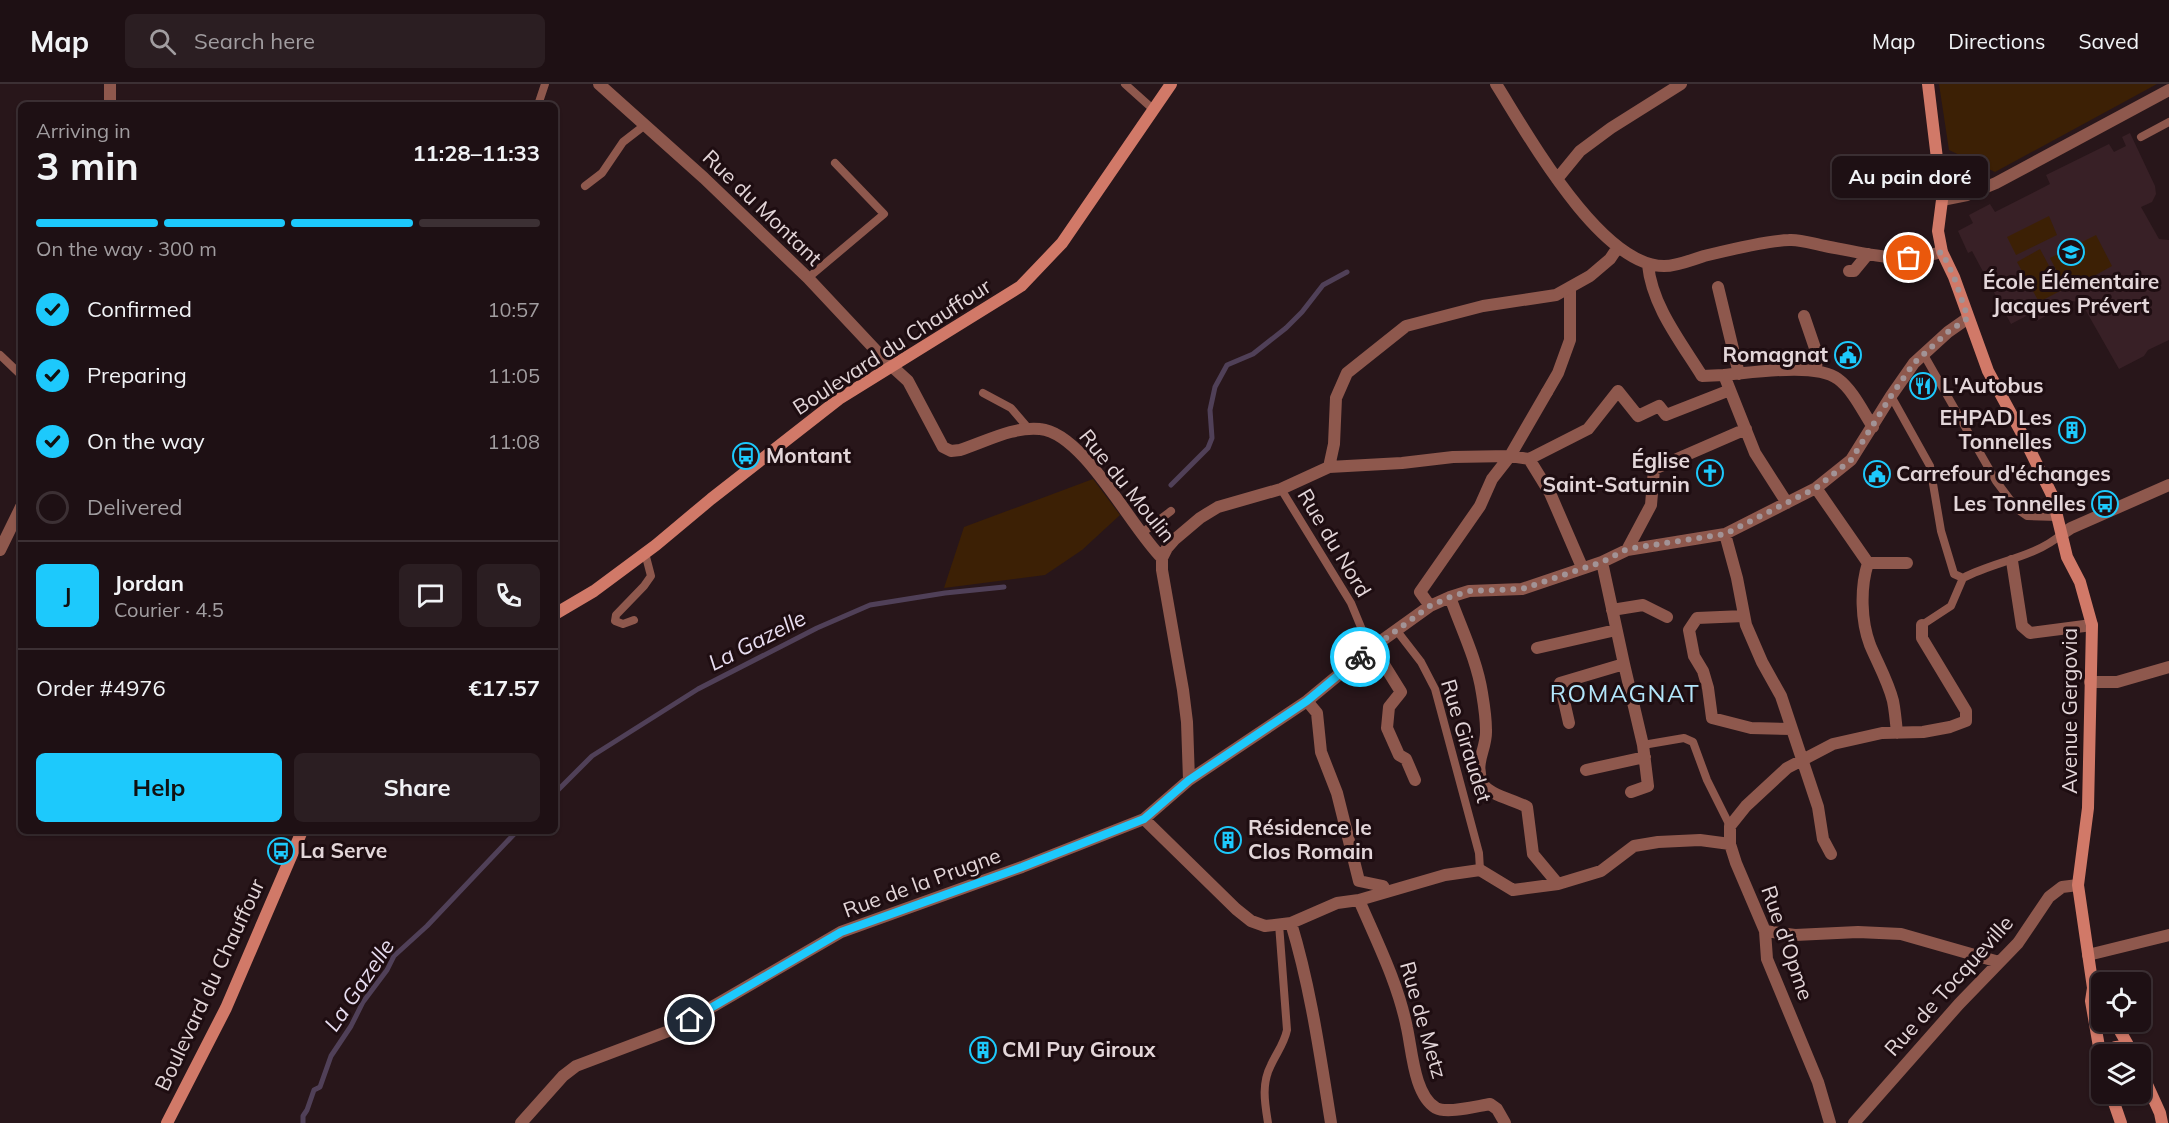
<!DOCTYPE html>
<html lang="en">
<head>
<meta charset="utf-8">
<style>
	:root { --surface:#1e1014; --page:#2b1e22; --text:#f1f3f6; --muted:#a19da0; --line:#3c3034; --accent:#1dc9fc }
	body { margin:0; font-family:Mulish,sans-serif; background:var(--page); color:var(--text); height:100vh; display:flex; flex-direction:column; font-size:22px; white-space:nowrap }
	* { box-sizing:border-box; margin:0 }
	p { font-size:20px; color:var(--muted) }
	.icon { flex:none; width:33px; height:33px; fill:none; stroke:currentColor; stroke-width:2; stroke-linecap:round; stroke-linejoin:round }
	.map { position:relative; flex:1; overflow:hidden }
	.panel { position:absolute; left:18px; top:18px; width:540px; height:732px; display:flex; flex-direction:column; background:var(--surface); border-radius:9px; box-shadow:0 2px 4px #0004,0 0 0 2px var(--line) }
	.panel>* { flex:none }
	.buttons { position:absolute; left:2091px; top:888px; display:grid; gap:12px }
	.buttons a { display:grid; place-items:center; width:60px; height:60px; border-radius:9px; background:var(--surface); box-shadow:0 2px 4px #0004,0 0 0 2px var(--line); font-size:30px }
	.pin { position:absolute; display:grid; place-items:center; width:51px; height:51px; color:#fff; margin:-26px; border:3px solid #fff; border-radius:50%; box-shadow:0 2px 6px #0007 }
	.courier { position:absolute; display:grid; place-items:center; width:60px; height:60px; margin:-30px; border:4px solid #1dc9fc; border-radius:50%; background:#fff; color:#222; box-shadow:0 2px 8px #0007 }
	.bubble { position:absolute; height:42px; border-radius:9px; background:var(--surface); box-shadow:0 2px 4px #0004,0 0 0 2px var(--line); font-size:20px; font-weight:700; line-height:42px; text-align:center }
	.summary em { font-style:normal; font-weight:700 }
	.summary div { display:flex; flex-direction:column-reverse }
	.summary { display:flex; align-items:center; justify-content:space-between; height:102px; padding:0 18px }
	h1 { font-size:39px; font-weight:700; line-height:45px }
	.bar { display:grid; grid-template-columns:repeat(4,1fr); gap:9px 6px; align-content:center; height:72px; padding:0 18px }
	.bar i { height:8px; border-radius:4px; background:var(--line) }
	.bar .current { background:var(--accent) }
	.bar p { grid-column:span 4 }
	.line { display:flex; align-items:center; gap:15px; padding:0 18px; border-top:2px solid var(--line) }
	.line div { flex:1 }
	.round { display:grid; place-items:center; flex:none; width:63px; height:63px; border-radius:9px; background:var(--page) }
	ol { padding:0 18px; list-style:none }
	li { display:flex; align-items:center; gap:18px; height:66px }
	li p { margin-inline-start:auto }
	li .icon { padding:6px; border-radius:50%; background:var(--accent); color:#111; stroke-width:4 }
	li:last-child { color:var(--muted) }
	li i { width:33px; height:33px; border:3px solid var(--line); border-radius:50% }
	.button { display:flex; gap:12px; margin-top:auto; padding:12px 18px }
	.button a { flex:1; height:69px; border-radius:9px; background:var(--accent); color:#111; font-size:24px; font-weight:700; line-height:69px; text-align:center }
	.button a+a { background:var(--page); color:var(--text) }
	header { display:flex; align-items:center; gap:36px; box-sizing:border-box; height:84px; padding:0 30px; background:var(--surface); border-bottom:2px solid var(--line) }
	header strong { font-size:28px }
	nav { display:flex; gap:33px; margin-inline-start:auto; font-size:21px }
	.search { width:420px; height:54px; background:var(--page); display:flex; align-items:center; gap:15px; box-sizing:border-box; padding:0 21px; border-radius:9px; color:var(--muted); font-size:22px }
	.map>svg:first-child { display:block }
</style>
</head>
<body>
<header>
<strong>Map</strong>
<div class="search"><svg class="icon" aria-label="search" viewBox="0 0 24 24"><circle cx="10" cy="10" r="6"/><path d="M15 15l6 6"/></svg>Search here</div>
<nav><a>Map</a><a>Directions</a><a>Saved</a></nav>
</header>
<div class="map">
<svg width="2169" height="1039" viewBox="0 0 2169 1039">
	<rect width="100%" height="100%" fill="#28161a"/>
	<path fill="#382026" d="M 2130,49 L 2155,102 L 2156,110 L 2152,118 L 2141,123 L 2159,155 L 2169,156 L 2169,256 L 2148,266 L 2144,272 L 2119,285 L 2081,218 L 2071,217 L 2037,237 L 2032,229 L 2011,240 L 1972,167 L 1968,169 L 1958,147 L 1973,139 L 1969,131 L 1990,120 L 1995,128 L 2050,100 L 2046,91 L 2109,60 L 2114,68 L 2126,62 L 2122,53 Z"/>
	<path fill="#3c2005" d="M 1939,0 L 2157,0 L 1995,88 L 1949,66 Z
		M 2049,132 L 2057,151 L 2016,171 L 2007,153 Z
		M 2096,151 L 2112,182 L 2067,207 L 2050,174 Z
		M 2040,165 L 2062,206 L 2039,218 L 2017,178 Z
		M 1093,395 L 1120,431 L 1082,466 L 1045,491 L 944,504 L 964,443 Z"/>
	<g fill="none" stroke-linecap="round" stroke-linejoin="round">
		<path stroke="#504058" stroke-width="5" d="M 1171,401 L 1208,364 L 1212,354 L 1210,326 L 1215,303 L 1227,281 L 1253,270 L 1286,244 L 1302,228 L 1323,201 L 1347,188
			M 555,709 L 592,672 L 698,605 L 817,544 L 870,521 L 945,509 L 1004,503
			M 303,1039 L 303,1032 L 307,1026 L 314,1006 L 320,1003 L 331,972 L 351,942 L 363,918 L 387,886 L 394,872 L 427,842 L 517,747"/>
		<path stroke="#8e584d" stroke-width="8" d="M 1125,0 L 1154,26
			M 538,21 L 545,0
			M 2141,53 L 2169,38
			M 585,102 L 602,89 L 623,58 L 645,41
			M 808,194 L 884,130 L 835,79
			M 0,271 L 21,291
			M 1924,271 L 1996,397 L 2017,425 L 2027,432 L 2058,433
			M 983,309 L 1011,324 L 1029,345
			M 1891,312 L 1930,382 L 1941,447 L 1954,490 L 1963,494
			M 1281,405 L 1351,519 L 1370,565
			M 1142,449 L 1171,427
			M 634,536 L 623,540 L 615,537 L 616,531 L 644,502 L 651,492 L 645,469
			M 1922,541 L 1951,522 L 1963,494 C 1995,477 2034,474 2062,450
			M 1397,547 L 1421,578 L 1435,605 L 1479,769 L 1480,786
			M 1643,661 L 1684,654 L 1693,658 L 1707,696 L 1730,742
			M 1268,1039 C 1265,1020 1261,1000 1271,981 C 1277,968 1284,960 1287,946 L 1279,840"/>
		<path stroke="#8e584d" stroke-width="12" d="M 1547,308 L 1558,289 L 1570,256 L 1570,205"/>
		<path stroke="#8e584d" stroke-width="12" d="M 599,0 L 704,94 L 808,194 L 884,275 L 908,297 L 943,363 L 951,367 L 960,366 C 985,358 1014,342 1040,345 C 1084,349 1131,444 1162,474
			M 1496,0 C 1527,49 1600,182 1664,182 C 1677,182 1691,176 1704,172 C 1729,166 1764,157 1789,156 C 1800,155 1814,160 1825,162 C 1867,170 1899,180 1942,168
			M 110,21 L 110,0
			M 1557,95 L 1580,67 L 1611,44 L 1681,0
			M 1942,116 L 1967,111 L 1996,99 L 2169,6
			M 1648,181 C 1652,222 1681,258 1702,292 L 1724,291 L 1755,369 L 1787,419
			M 1849,187 L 1854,187 L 1868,170
			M 1718,203 L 1739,290
			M 1804,232 L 1817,270 L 1816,287
			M 1724,291 C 1751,289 1816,278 1838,295 C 1853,306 1863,328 1873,343
			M 1529,375 L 1588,345 L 1618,307 L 1638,332 L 1659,322 L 1666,331 L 1730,306
			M 1329,383 L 1334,360 L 1336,314 L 1347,289 L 1406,242 L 1483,222 L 1556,211 L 1590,192 L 1610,175 L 1618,163
			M 1816,404 L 1868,479
			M 1725,450 L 1737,494 L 1746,541 L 1762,578 L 1781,612 L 1818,723 L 1823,755 L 1831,770
			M 2062,450 L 2071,444 L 2169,401
			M 0,466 L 21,423
			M 1627,466 L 1651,421 L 1654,385 L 1746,345
			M 2012,477 L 2022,542 L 2030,549 L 2092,541
			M 1602,478 L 1624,580 L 1643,661 L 1648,702 L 1631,708
			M 1868,479 C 1860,504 1861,537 1870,561 C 1878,580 1888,597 1893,617 C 1895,627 1896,638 1897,649
			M 1868,479 L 1907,479
			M 1450,513 C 1461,544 1477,576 1482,609 C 1484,621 1486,634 1486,646 C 1487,666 1473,678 1483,700 C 1489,711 1515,716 1527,723 L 1533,770 L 1558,800
			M 1430,522 L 1420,508 L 1480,422 L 1492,395 L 1510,372 L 1547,308
			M 1612,526 L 1643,521 L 1667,533
			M 1744,532 L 1697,534 L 1689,546 L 1694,572 L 1703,587 L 1708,604 L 1712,634 L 1751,644 L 1792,645
			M 1373,563 L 1401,608 L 1389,623 L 1387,644 L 1399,671 L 1406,675 L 1415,696
			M 1537,564 L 1616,546
			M 2090,598 L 2117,598 L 2169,583
			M 1307,617 L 1317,629 L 1321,668 L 1337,709 L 1359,797 L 1383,802 L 1386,808
			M 1569,639 L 1560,599 L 1624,580
			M 1586,686 L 1645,673
			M 1189,696 L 1187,638 L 1183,606 L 1162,486 L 1162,474 L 1167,464 L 1174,456 L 1200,434 L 1218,423 L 1281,405 L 1329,383 L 1402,379 L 1453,373 L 1510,372 L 1529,375 L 1550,409 L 1582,483
			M 1144,735 L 1236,825 L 1251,837 L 1265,842 L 1291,839 L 1337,819 L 1359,816 L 1445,791 L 1480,786 L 1513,806 L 1558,800 L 1601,787 L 1634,762 L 1658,758 L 1700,756 L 1730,760
			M 1359,816 C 1377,858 1398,899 1407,944 C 1412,966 1414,1011 1436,1024 C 1447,1030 1477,1022 1490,1020 L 1497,1025 L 1505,1039
			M 1291,839 C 1311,905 1320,971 1331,1039
			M 1765,847 L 1795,851 L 1858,848 L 1901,850 L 1999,878
			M 2088,871 L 2169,851
			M 521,1039 L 563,992 L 576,982 L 674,945 L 841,848 L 1022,783 L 1144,735 L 1189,696 L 1307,617 L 1370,565 L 1430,522 L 1450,513 L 1469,507 L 1522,505 L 1602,478 L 1627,466 L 1725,450 L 1816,404 L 1851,376 L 1891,312 L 1914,279 L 1948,248 L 1968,234
			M 1830,1039 L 1818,998 L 1767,875 L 1765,847 L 1736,779 L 1730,760 L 1730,742 L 1746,722 L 1787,684 L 1833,660 L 1882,649 L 1923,648 L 1950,643 L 1966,637 L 1966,627 L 1922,554 L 1922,541
			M 1854,1039 L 1959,920 L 2018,859 L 2049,813 L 2062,803 L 2078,801"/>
		<path stroke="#d17968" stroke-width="12" d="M 1928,0 L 1942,116 L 1938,147 L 1942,168 L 1954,193 L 1988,287 L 2021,348 L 2052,411 L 2067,473 L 2080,498 L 2092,541 L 2088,724 L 2078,801 L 2093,904 L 2091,917 L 2102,980
			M 555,530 L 594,507 L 656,461 L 711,415 L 839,315 L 1021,202 L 1062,159 L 1171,0
			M 2115,938 L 2133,970
			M 2103,970 C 2112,962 2118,962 2129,963
			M 2140,985 L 2160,1029 L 2162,1039
			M 2111,1010 L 2121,1039
			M 167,1039 L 226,924 L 302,747"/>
	</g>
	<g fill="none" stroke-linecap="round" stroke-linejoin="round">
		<path stroke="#a29396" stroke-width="6" stroke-dasharray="0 10.8" d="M 1360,573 L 1430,522 L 1450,513 L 1469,507 L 1522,505 L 1602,478 L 1627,465 L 1725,450 L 1816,404 L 1851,376 L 1891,312 L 1914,279 L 1948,248 L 1968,234 L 1954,193 L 1942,168 L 1922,174 L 1909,174"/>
		<path stroke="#1dc9fc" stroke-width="8" d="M 690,936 L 841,848 L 1022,783 L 1144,735 L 1189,696 L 1307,617 L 1360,573"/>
	</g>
	<defs>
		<symbol id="school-ring" viewBox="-11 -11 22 22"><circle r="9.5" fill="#1e0d11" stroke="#1dc9fc" stroke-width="1.5"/><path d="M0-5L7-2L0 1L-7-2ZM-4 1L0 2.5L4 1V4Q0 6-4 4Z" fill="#1dc9fc"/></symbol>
		<symbol id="civic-ring" viewBox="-11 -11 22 22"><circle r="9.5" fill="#1e0d11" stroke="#1dc9fc" stroke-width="1.5"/><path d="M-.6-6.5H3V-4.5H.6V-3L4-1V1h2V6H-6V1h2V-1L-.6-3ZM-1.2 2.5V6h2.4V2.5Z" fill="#1dc9fc"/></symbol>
		<symbol id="restaurant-ring" viewBox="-11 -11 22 22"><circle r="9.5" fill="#1e0d11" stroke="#1dc9fc" stroke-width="1.5"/><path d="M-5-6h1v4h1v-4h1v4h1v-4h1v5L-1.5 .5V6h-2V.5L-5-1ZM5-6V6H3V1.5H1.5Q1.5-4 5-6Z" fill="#1dc9fc"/></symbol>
		<symbol id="building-ring" viewBox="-11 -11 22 22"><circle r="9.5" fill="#1e0d11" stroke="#1dc9fc" stroke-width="1.5"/><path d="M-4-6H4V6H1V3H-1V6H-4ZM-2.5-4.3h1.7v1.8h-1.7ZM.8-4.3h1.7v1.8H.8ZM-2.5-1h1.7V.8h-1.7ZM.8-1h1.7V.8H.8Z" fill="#1dc9fc"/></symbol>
		<symbol id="bus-ring" viewBox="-11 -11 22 22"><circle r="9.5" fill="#1e0d11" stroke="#1dc9fc" stroke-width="1.5"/><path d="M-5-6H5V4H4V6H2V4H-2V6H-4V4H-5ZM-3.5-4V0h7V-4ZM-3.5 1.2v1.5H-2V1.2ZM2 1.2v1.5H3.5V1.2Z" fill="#1dc9fc"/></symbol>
		<symbol id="church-ring" viewBox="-11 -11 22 22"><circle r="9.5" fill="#1e0d11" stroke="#1dc9fc" stroke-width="1.5"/><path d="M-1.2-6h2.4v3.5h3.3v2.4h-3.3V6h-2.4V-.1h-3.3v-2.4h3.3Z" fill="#1dc9fc"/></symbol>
	</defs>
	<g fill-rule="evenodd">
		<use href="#school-ring" x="2056" y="153" width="30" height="30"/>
		<use href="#civic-ring" x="1833" y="256" width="30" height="30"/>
		<use href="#restaurant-ring" x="1908" y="287" width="30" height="30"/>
		<use href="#building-ring" x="2057" y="331" width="30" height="30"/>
		<use href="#bus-ring" x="731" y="357" width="30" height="30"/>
		<use href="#church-ring" x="1695" y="374" width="30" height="30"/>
		<use href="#civic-ring" x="1862" y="375" width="30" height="30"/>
		<use href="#bus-ring" x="2090" y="405" width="30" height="30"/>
		<use href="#building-ring" x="1213" y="741" width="30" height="30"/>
		<use href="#bus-ring" x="266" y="752" width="30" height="30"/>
		<use href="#building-ring" x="968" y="951" width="30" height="30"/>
	</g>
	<g text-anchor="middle" stroke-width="6" stroke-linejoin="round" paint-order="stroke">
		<g font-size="21" fill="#e3d6d9" stroke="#1e0d11">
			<text transform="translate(762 124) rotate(44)" y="7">Rue du Montant</text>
			<text transform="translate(892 263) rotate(-33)" y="7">Boulevard du Chauffour</text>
			<text transform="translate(1127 402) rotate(51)" y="7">Rue du Moulin</text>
			<text transform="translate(1334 459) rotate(59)" y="7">Rue du Nord</text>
			<text transform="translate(2070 627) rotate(-90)" y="7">Avenue Gergovia</text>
			<text transform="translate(1466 657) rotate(73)" y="7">Rue Giraudet</text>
			<text transform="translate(922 799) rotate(-20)" y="7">Rue de la Prugne</text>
			<text transform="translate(1787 859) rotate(71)" y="7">Rue d'Opme</text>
			<text transform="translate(210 901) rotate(-65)" y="7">Boulevard du Chauffour</text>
			<text transform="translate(1949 902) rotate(-48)" y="7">Rue de Tocqueville</text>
			<text transform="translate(1423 936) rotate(74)" y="7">Rue de Metz</text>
		</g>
		<g font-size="21" font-weight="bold" fill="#e3d6d9" stroke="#1e0d11" text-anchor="start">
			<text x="2071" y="205" text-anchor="middle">École Élémentaire<tspan x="2071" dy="24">Jacques Prévert</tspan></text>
			<text x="1828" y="278" text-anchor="end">Romagnat</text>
			<text x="1942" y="309">L'Autobus</text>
			<text x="2052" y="341" text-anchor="end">EHPAD Les<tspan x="2052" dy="24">Tonnelles</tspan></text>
			<text x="766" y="379">Montant</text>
			<text x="1690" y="384" text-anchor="end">Église<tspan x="1690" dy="24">Saint-Saturnin</tspan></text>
			<text x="1896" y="397">Carrefour d'échanges</text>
			<text x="2086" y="427" text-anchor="end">Les Tonnelles</text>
			<text x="1248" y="751">Résidence le<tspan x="1248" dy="24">Clos Romain</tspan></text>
			<text x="300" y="774">La Serve</text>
			<text x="1002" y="973">CMI Puy Giroux</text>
		</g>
		<g font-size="22" font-style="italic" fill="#e8def1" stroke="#1e0d11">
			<text transform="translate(757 556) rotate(-27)" y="8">La Gazelle</text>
			<text transform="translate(359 901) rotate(-56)" y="8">La Gazelle</text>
		</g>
		<g font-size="24" letter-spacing="1.5" fill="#b3e6fb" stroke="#1e0d11">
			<text x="1625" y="618">ROMAGNAT</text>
		</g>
	</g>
</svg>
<div class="buttons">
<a><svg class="icon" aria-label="locate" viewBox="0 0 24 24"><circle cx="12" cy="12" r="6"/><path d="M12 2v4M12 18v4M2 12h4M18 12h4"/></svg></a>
<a><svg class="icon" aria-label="layers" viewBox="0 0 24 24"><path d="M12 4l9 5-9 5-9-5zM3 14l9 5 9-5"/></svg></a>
</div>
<div class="pin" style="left:1909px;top:174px;background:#ea580c"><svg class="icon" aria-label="bag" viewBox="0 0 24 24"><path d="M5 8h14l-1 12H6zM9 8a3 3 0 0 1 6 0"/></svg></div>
<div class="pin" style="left:690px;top:936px;background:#1f2937"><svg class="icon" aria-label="home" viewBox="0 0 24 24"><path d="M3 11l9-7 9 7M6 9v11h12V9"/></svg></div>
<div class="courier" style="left:1360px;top:573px"><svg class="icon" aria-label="bike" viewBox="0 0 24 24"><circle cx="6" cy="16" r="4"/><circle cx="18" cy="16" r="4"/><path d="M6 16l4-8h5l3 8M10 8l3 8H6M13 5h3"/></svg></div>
<div class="bubble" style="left:1832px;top:72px;width:156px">Au pain doré</div>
<section class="panel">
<div class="summary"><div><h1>3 min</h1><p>Arriving in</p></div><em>11:28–11:33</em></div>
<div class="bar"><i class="current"></i><i class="current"></i><i class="current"></i><i></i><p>On the way · 300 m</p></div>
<ol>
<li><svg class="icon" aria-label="check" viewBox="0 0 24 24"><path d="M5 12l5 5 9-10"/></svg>Confirmed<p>10:57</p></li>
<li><svg class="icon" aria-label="check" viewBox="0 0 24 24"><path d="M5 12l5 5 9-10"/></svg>Preparing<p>11:05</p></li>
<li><svg class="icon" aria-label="check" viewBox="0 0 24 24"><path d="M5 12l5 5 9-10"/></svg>On the way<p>11:08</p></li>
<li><i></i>Delivered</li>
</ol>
<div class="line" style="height:108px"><b class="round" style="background:var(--accent);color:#111">J</b><div><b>Jordan</b><p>Courier · 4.5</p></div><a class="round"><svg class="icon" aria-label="chat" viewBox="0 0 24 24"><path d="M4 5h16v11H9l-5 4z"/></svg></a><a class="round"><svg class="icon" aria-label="phone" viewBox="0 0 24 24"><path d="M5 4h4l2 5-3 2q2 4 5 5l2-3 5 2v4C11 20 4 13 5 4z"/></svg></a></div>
<div class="line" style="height:78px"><div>Order #4976</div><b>€17.57</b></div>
<div class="button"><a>Help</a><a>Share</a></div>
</section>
</div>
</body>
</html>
